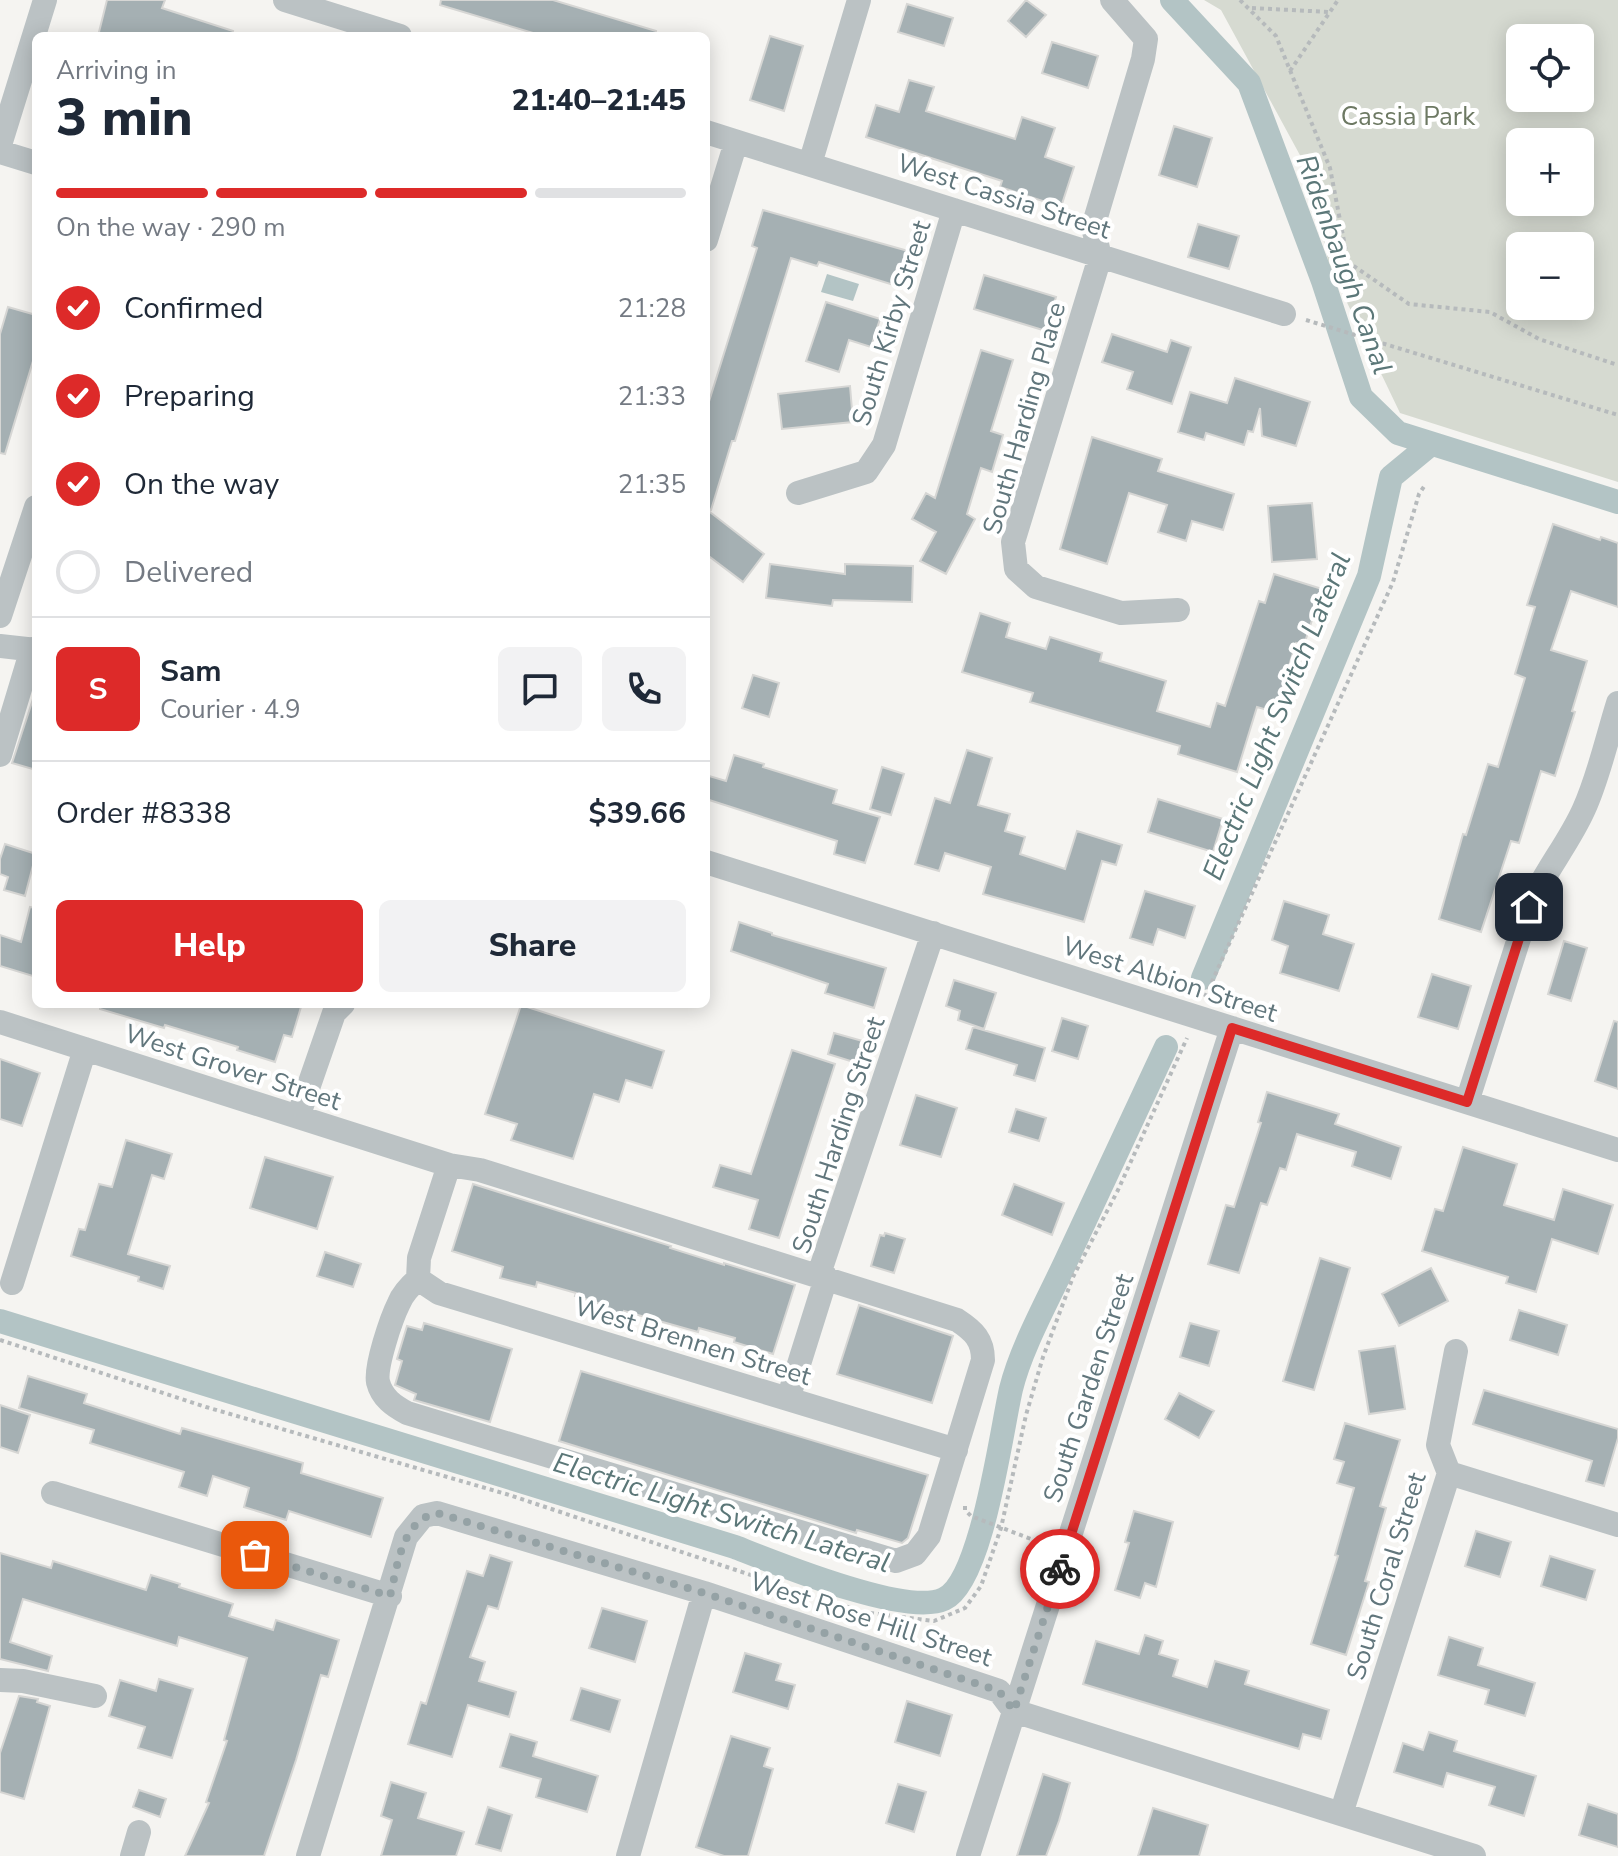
<!DOCTYPE html>
<html lang="en">
<head>
<meta charset="utf-8">
<style>
	:root { --surface:#fff; --page:#f2f2f3; --text:#1f2937; --muted:#747a83; --line:#e0e1e3; --accent:#dd2a29 }
	body { margin:0; font-family:"Nunito Sans",sans-serif; background:var(--page); color:var(--text); height:100vh; display:flex; flex-direction:column; font-size:30px; white-space:nowrap }
	* { box-sizing:border-box; margin:0 }
	p { font-size:26px; color:var(--muted) }
	.icon { flex:none; width:44px; height:44px; fill:none; stroke:currentColor; stroke-width:2; stroke-linecap:round; stroke-linejoin:round }
	.map { position:relative; flex:1; overflow:hidden }
	.sheet { position:absolute; left:32px; top:32px; width:678px; height:976px; display:flex; flex-direction:column; background:var(--surface); border-radius:12px; box-shadow:0 4px 20px #0003 }
	.sheet>* { flex:none }
	.fabs { position:absolute; left:1506px; top:24px; display:grid; gap:16px }
	.fabs a { display:grid; place-items:center; width:88px; height:88px; border-radius:12px; background:var(--surface); box-shadow:0 4px 20px #0003; font-size:40px }
	.pin { position:absolute; display:grid; place-items:center; width:68px; height:68px; color:#fff; margin:-34px; border-radius:16px; box-shadow:0 4px 12px #0006 }
	.courier { position:absolute; display:grid; place-items:center; width:80px; height:80px; margin:-40px; border:6px solid #dd2a29; border-radius:50%; background:#fff; color:#222; box-shadow:0 2px 10px #0007 }
	.headline em { font-style:normal; font-weight:800 }
	.headline div { display:flex; flex-direction:column-reverse }
	.headline { display:flex; align-items:center; justify-content:space-between; height:136px; padding:0 24px }
	h1 { font-size:52px; font-weight:800; line-height:60px }
	.bar { display:grid; grid-template-columns:repeat(4,1fr); gap:12px 8px; align-content:center; height:96px; padding:0 24px }
	.bar i { height:10px; border-radius:6px; background:var(--line) }
	.bar .active { background:var(--accent) }
	.bar p { grid-column:span 4 }
	.line { display:flex; align-items:center; gap:20px; padding:0 24px; border-top:2px solid var(--line) }
	.line div { flex:1 }
	.round { display:grid; place-items:center; flex:none; width:84px; height:84px; border-radius:12px; background:var(--page) }
	ol { padding:0 24px; list-style:none }
	li { display:flex; align-items:center; gap:24px; height:88px }
	li p { margin-inline-start:auto }
	li .icon { padding:8px; border-radius:50%; background:var(--accent); color:#fff; stroke-width:4 }
	li:last-child { color:var(--muted) }
	li i { width:44px; height:44px; border:4px solid var(--line); border-radius:50% }
	.cta { display:flex; gap:16px; margin-top:auto; padding:16px 24px }
	.cta a { flex:1; height:92px; border-radius:12px; background:var(--accent); color:#fff; font-size:32px; font-weight:800; line-height:92px; text-align:center }
	.cta a+a { background:var(--page); color:var(--text) }
	.map>svg:first-child { display:block }
</style>
</head>
<body>
<div class="map">
<svg width="1618" height="1856" viewBox="0 0 1618 1856">
	<rect width="100%" height="100%" fill="#f5f4f1"/>
	<path fill="#d6dad1" fill-rule="evenodd" d="M 1204,0 L 1618,0 L 1618,482 L 1400,413 L 1329,265 L 1308,170 L 1221,10 ZM 1520,38 L 1580,38 L 1580,98 L 1520,98 ZM 1520,142 L 1580,142 L 1580,202 L 1520,202 ZM 1520,246 L 1580,246 L 1580,306 L 1520,306 Z"/>
	<path fill="#b3c4c5" d="M 827,274 L 859,284 L 853,301 L 821,292 Z"/>
	<g fill="none" stroke-linecap="round" stroke-linejoin="round">
		<path stroke="#b3c4c5" stroke-width="24" d="M 1172,0 L 1249,83 L 1323,281 L 1361,397 L 1398,433 L 1618,502
			M 1203,978 L 1369,576 L 1391,477 L 1431,444
			M 0,1321 L 735,1547 C 776,1563 906,1617 944,1599 C 982,1582 1001,1432 1011,1389 C 1021,1348 1048,1300 1066,1261 C 1099,1189 1133,1118 1166,1047"/>
	</g>
	<path fill="#a5b0b3" stroke="#d6d6d4" stroke-width="2" d="M 107,0 L 165,0 L 162,8 L 233,31 L 232,36 L 98,36 Z
		M 441,0 L 553,0 L 656,31 L 655,36 L 543,36 L 440,5 Z
		M 1026,0 L 1046,15 L 1026,37 L 1008,21 Z
		M 907,4 L 953,18 L 944,46 L 898,32 Z
		M 770,36 L 803,46 L 784,111 L 750,100 Z
		M 1052,42 L 1098,56 L 1088,88 L 1042,73 Z
		M 909,80 L 934,87 L 926,111 L 1015,139 L 1022,117 L 1055,128 L 1045,157 L 1074,167 L 1061,207 L 1000,187 L 1002,181 L 866,137 L 876,105 L 899,112 Z
		M 1174,126 L 1212,138 L 1197,187 L 1159,175 Z
		M 763,210 L 908,251 L 897,286 L 819,262 L 817,266 L 791,258 L 735,441 L 732,441 L 711,510 L 706,509 L 706,411 L 757,248 L 752,246 Z
		M 1198,224 L 1239,236 L 1229,269 L 1188,257 Z
		M 984,275 L 1056,297 L 1046,331 L 974,309 Z
		M 826,302 L 880,319 L 871,347 L 849,340 L 839,372 L 806,361 Z
		M 8,307 L 36,315 L 36,351 L 5,454 L 0,453 L 0,334 Z
		M 1112,334 L 1167,352 L 1171,340 L 1191,347 L 1172,404 L 1127,389 L 1133,372 L 1102,362 Z
		M 981,350 L 1013,360 L 991,431 L 1003,435 L 992,472 L 981,468 L 967,514 L 975,519 L 946,574 L 920,561 L 936,532 L 912,519 L 926,493 L 935,498 Z
		M 1235,378 L 1310,402 L 1296,446 L 1262,436 L 1260,408 L 1253,432 L 1248,431 L 1244,445 L 1206,433 L 1204,440 L 1178,432 L 1190,392 L 1227,403 Z
		M 850,386 L 853,422 L 782,429 L 778,394 Z
		M 1092,437 L 1162,459 L 1158,471 L 1234,494 L 1223,530 L 1192,521 L 1186,541 L 1158,532 L 1167,505 L 1129,493 L 1107,564 L 1060,549 Z
		M 1312,503 L 1317,559 L 1272,562 L 1268,506 Z
		M 706,509 L 764,554 L 743,582 L 706,554 Z
		M 1553,524 L 1600,540 L 1601,537 L 1618,543 L 1618,607 L 1571,591 L 1551,650 L 1587,661 L 1572,711 L 1575,712 L 1555,776 L 1541,771 L 1519,843 L 1511,841 L 1481,932 L 1439,919 L 1463,834 L 1466,835 L 1488,764 L 1498,767 L 1525,678 L 1515,674 L 1535,607 L 1527,605 Z
		M 770,564 L 845,574 L 845,564 L 913,566 L 912,602 L 833,600 L 832,606 L 766,598 Z
		M 1274,574 L 1322,589 L 1304,645 L 1296,643 L 1275,712 L 1257,707 L 1237,772 L 1178,754 L 1180,746 L 1030,702 L 1033,693 L 962,672 L 980,613 L 1010,623 L 1006,637 L 1046,649 L 1050,637 L 1102,653 L 1100,661 L 1166,681 L 1157,711 L 1210,727 L 1217,703 L 1225,706 L 1259,601 L 1265,603 Z
		M 753,675 L 779,683 L 769,717 L 742,708 Z
		M 33,699 L 36,699 L 36,770 L 12,763 Z
		M 967,750 L 992,758 L 978,805 L 1010,814 L 1005,831 L 1025,837 L 1020,854 L 1065,869 L 1077,831 L 1122,845 L 1116,865 L 1102,861 L 1084,922 L 983,894 L 991,867 L 945,853 L 939,871 L 915,864 L 935,798 L 950,803 Z
		M 734,755 L 764,764 L 763,767 L 837,790 L 833,803 L 880,817 L 865,863 L 834,854 L 837,841 L 706,799 L 706,775 L 726,781 Z
		M 882,767 L 904,774 L 891,815 L 870,809 Z
		M 1158,799 L 1223,819 L 1213,852 L 1148,832 Z
		M 5,844 L 36,854 L 25,896 L 4,890 L 8,877 L 0,874 L 0,859 Z
		M 1145,891 L 1195,906 L 1185,938 L 1158,929 L 1153,945 L 1130,938 Z
		M 1284,901 L 1329,915 L 1323,934 L 1354,944 L 1339,991 L 1280,973 L 1288,946 L 1272,940 Z
		M 30,907 L 36,908 L 36,977 L 0,966 L 0,935 L 21,942 Z
		M 739,922 L 772,933 L 772,935 L 886,968 L 874,1008 L 825,993 L 828,984 L 731,951 Z
		M 1564,941 L 1587,948 L 1571,1001 L 1548,994 Z
		M 1432,974 L 1471,986 L 1458,1029 L 1418,1017 Z
		M 954,980 L 996,993 L 984,1029 L 958,1020 L 960,1011 L 946,1006 Z
		M 100,1004 L 290,1004 L 301,1007 L 292,1037 L 284,1035 L 275,1062 L 237,1050 L 238,1047 L 165,1025 L 164,1028 L 100,1009 Z
		M 521,1005 L 664,1051 L 652,1088 L 626,1080 L 619,1102 L 594,1094 L 573,1159 L 511,1140 L 517,1124 L 485,1114 Z
		M 1062,1018 L 1088,1026 L 1078,1059 L 1052,1051 Z
		M 1614,1021 L 1618,1022 L 1618,1089 L 1595,1081 Z
		M 973,1027 L 1045,1048 L 1035,1081 L 1014,1075 L 1017,1065 L 966,1049 Z
		M 834,1033 L 866,1042 L 860,1064 L 828,1054 Z
		M 792,1050 L 835,1064 L 779,1238 L 749,1229 L 758,1200 L 713,1187 L 720,1165 L 751,1174 Z
		M 0,1059 L 40,1073 L 22,1126 L 0,1119 Z
		M 1267,1092 L 1339,1114 L 1335,1124 L 1401,1147 L 1391,1179 L 1352,1166 L 1356,1152 L 1297,1134 L 1286,1170 L 1280,1168 L 1267,1205 L 1261,1203 L 1239,1273 L 1208,1264 L 1226,1205 L 1234,1207 L 1261,1123 L 1258,1122 Z
		M 916,1095 L 957,1108 L 941,1157 L 900,1145 Z
		M 1016,1109 L 1046,1118 L 1039,1141 L 1009,1132 Z
		M 126,1140 L 172,1154 L 164,1179 L 152,1175 L 128,1254 L 170,1266 L 163,1289 L 138,1281 L 139,1277 L 71,1256 L 79,1229 L 85,1230 L 99,1184 L 112,1187 Z
		M 1463,1147 L 1517,1164 L 1504,1205 L 1554,1220 L 1563,1189 L 1613,1205 L 1598,1254 L 1552,1239 L 1536,1292 L 1506,1283 L 1508,1277 L 1422,1251 L 1435,1209 L 1443,1211 Z
		M 265,1157 L 333,1177 L 317,1229 L 250,1208 Z
		M 473,1184 L 671,1246 L 670,1248 L 724,1265 L 724,1263 L 795,1285 L 773,1354 L 734,1342 L 735,1338 L 699,1328 L 698,1332 L 624,1311 L 623,1317 L 599,1310 L 601,1304 L 575,1296 L 576,1293 L 537,1282 L 536,1287 L 500,1278 L 503,1267 L 452,1251 Z
		M 1014,1184 L 1064,1203 L 1052,1235 L 1002,1215 Z
		M 885,1233 L 905,1239 L 894,1273 L 871,1266 L 880,1235 L 884,1236 Z
		M 325,1252 L 361,1264 L 353,1287 L 317,1276 Z
		M 1320,1258 L 1350,1268 L 1314,1390 L 1283,1381 Z
		M 1431,1268 L 1448,1301 L 1399,1326 L 1382,1294 Z
		M 859,1305 L 953,1336 L 932,1403 L 837,1374 Z
		M 1519,1310 L 1567,1325 L 1558,1355 L 1510,1340 Z
		M 424,1323 L 512,1349 L 490,1422 L 414,1400 L 416,1394 L 395,1385 L 402,1361 L 397,1359 L 407,1326 L 422,1330 Z
		M 1190,1323 L 1219,1331 L 1209,1366 L 1180,1357 Z
		M 1395,1346 L 1405,1409 L 1369,1414 L 1359,1351 Z
		M 581,1371 L 928,1475 L 908,1538 L 902,1543 L 857,1530 L 856,1533 L 559,1441 Z
		M 28,1376 L 87,1394 L 84,1403 L 180,1434 L 182,1428 L 303,1463 L 301,1473 L 383,1498 L 371,1537 L 289,1511 L 286,1520 L 244,1507 L 249,1488 L 213,1476 L 207,1496 L 179,1487 L 184,1472 L 90,1443 L 94,1430 L 19,1408 Z
		M 1484,1390 L 1618,1429 L 1618,1438 L 1604,1486 L 1586,1481 L 1592,1461 L 1473,1424 Z
		M 1179,1393 L 1214,1411 L 1199,1438 L 1165,1419 Z
		M 0,1405 L 30,1415 L 18,1453 L 0,1447 Z
		M 1345,1423 L 1400,1440 L 1380,1506 L 1386,1508 L 1365,1581 L 1369,1582 L 1346,1655 L 1311,1644 L 1338,1556 L 1335,1555 L 1354,1488 L 1337,1483 L 1344,1462 L 1334,1459 Z
		M 1134,1511 L 1173,1522 L 1156,1587 L 1145,1583 L 1140,1598 L 1115,1590 L 1129,1543 L 1125,1542 Z
		M 1476,1531 L 1511,1542 L 1500,1577 L 1465,1566 Z
		M 0,1553 L 51,1568 L 53,1561 L 146,1590 L 151,1575 L 180,1584 L 179,1587 L 233,1604 L 229,1616 L 273,1630 L 276,1620 L 339,1640 L 328,1677 L 321,1675 L 296,1760 L 264,1856 L 185,1856 L 209,1803 L 206,1802 L 227,1741 L 224,1740 L 247,1658 L 179,1637 L 177,1646 L 23,1599 L 10,1642 L 52,1656 L 48,1671 L 0,1659 Z
		M 490,1555 L 512,1562 L 498,1609 L 488,1606 L 470,1657 L 485,1662 L 479,1681 L 516,1692 L 509,1717 L 468,1705 L 452,1757 L 408,1744 L 421,1702 L 426,1704 L 467,1571 L 483,1576 Z
		M 1550,1556 L 1595,1570 L 1586,1600 L 1541,1586 Z
		M 602,1608 L 647,1621 L 635,1662 L 589,1648 Z
		M 1145,1635 L 1163,1641 L 1159,1654 L 1178,1660 L 1173,1676 L 1207,1687 L 1215,1661 L 1249,1671 L 1245,1684 L 1329,1710 L 1321,1739 L 1303,1734 L 1299,1749 L 1083,1684 L 1096,1641 L 1139,1654 Z
		M 1449,1637 L 1483,1648 L 1478,1665 L 1535,1683 L 1525,1716 L 1485,1704 L 1489,1690 L 1438,1675 Z
		M 745,1653 L 781,1664 L 776,1680 L 795,1685 L 788,1709 L 733,1692 Z
		M 159,1679 L 193,1689 L 172,1758 L 138,1748 L 145,1727 L 109,1716 L 120,1680 L 156,1691 Z
		M 581,1688 L 620,1700 L 610,1732 L 571,1720 Z
		M 19,1696 L 38,1699 L 37,1702 L 50,1706 L 24,1799 L 0,1792 L 0,1753 Z
		M 907,1701 L 952,1715 L 940,1756 L 895,1742 Z
		M 1429,1732 L 1457,1741 L 1454,1751 L 1536,1776 L 1524,1816 L 1489,1805 L 1495,1787 L 1447,1773 L 1443,1787 L 1394,1772 L 1403,1743 L 1423,1750 Z
		M 510,1734 L 537,1742 L 533,1756 L 598,1776 L 587,1812 L 536,1797 L 541,1779 L 500,1767 Z
		M 731,1736 L 770,1748 L 764,1766 L 773,1769 L 748,1856 L 724,1856 L 696,1847 Z
		M 1043,1774 L 1070,1783 L 1059,1821 L 1046,1856 L 1017,1856 Z
		M 391,1782 L 426,1793 L 418,1818 L 464,1832 L 456,1856 L 381,1856 L 392,1820 L 381,1816 Z
		M 898,1784 L 926,1792 L 914,1832 L 886,1823 Z
		M 139,1790 L 166,1799 L 160,1817 L 133,1807 Z
		M 1588,1804 L 1618,1814 L 1618,1847 L 1579,1835 Z
		M 488,1807 L 512,1815 L 501,1851 L 476,1844 Z
		M 1153,1808 L 1208,1825 L 1199,1856 L 1138,1856 Z"/>
	<g fill="none" stroke-linecap="round" stroke-linejoin="round">
		<path stroke="#b6babc" stroke-width="4" stroke-dasharray="4 4" stroke-linecap="butt" d="M 1240,0 L 1276,36 L 1330,168 L 1348,262 L 1409,304 L 1490,312 L 1539,339 L 1618,365
			M 1252,8 L 1329,12
			M 1290,71 L 1338,0
			M 1306,320 L 1618,415
			M 1205,997 L 1393,582 L 1419,494 L 1425,485
			M 0,1340 L 206,1407 L 506,1494 L 863,1612 L 934,1621 L 965,1608 L 981,1586 L 1001,1528 L 1026,1415 L 1043,1357 L 1073,1277 L 1118,1190 L 1187,1038
			M 965,1506 L 965,1510 L 971,1516 L 1044,1544"/>
		<path stroke="#bbc2c4" stroke-width="24" d="M 285,0 L 400,36
			M 1112,0 L 1146,39 L 1143,59 L 1093,227 L 1100,257 L 1013,542 L 1016,569 L 1036,587 L 1121,613 L 1178,610
			M 706,132 L 1284,314
			M 0,145 L 45,0
			M 0,152 L 36,163
			M 810,164 L 859,0
			M 706,240 L 736,142
			M 798,493 L 866,472 L 884,445 L 954,210
			M 0,616 L 36,507
			M 0,646 L 36,650
			M 0,755 L 32,649
			M 706,862 L 1618,1150
			M 0,1022 L 449,1165 L 480,1170 L 957,1320 C 974,1331 983,1340 983,1360 L 929,1536 L 915,1554 L 896,1561 L 407,1413 C 394,1406 382,1398 378,1382 C 375,1367 391,1319 399,1303 C 403,1293 410,1286 418,1279
			M 1467,1102 L 1529,907 C 1544,872 1569,843 1584,809 C 1599,776 1607,738 1618,703
			M 298,1117 L 334,1013 L 343,1004
			M 418,1279 L 439,1293 L 956,1450
			M 418,1279 L 419,1258 L 449,1165
			M 12,1283 L 85,1049
			M 788,1399 L 826,1278 L 821,1268 L 933,933
			M 1449,1473 L 1618,1525
			M 53,1493 L 390,1596
			M 0,1680 L 23,1681 L 95,1696
			M 1341,1814 L 1449,1473 L 1438,1445 L 1456,1351
			M 132,1856 L 139,1832
			M 308,1856 L 406,1537 L 423,1516 L 437,1513 L 704,1593 L 999,1691 L 1014,1711 L 1474,1856
			M 628,1856 L 704,1593
			M 968,1856 L 1232,1028"/>
	</g>
	<g fill="none" stroke-linecap="round" stroke-linejoin="round">
		<path stroke="#95a2a5" stroke-width="8" stroke-dasharray="0 14.4" d="M 255,1555 L 390,1596 C 398,1565 401,1521 437,1513 L 704,1593 L 999,1691 L 1014,1711 L 1060,1569"/>
		<path stroke="#dd2a29" stroke-width="10" d="M 1060,1569 L 1232,1028 L 1467,1102 L 1529,907"/>
	</g>
	<g text-anchor="middle" stroke-width="8" stroke-linejoin="round" paint-order="stroke">
		<g font-size="26" fill="#6d7963" stroke="#fff">
			<text x="1408" y="125">Cassia Park</text>
		</g>
		<g font-size="26" fill="#61767c" stroke="#fff">
			<text transform="translate(1004 196) rotate(18)" y="9">West Cassia Street</text>
			<text transform="translate(891 323) rotate(-73)" y="9">South Kirby Street</text>
			<text transform="translate(1024 418) rotate(-74)" y="9">South Harding Place</text>
			<text transform="translate(1170 979) rotate(18)" y="9">West Albion Street</text>
			<text transform="translate(233 1067) rotate(18)" y="9">West Grover Street</text>
			<text transform="translate(838 1135) rotate(-72)" y="9">South Harding Street</text>
			<text transform="translate(693 1341) rotate(17)" y="9">West Brennen Street</text>
			<text transform="translate(1088 1388) rotate(-72)" y="9">South Garden Street</text>
			<text transform="translate(1386 1576) rotate(-73)" y="9">South Coral Street</text>
			<text transform="translate(871 1619) rotate(18)" y="9">West Rose Hill Street</text>
		</g>
		<g font-size="28" font-style="italic" fill="#5b7778" stroke="#fff">
			<text transform="translate(1345 264) rotate(70)" y="10">Ridenbaugh Canal</text>
			<text transform="translate(1276 716) rotate(-68)" y="10">Electric Light Switch Lateral</text>
			<text transform="translate(722 1512) rotate(17)" y="10">Electric Light Switch Lateral</text>
		</g>
	</g>
</svg>
<div class="fabs">
<a><svg class="icon" aria-label="locate" viewBox="0 0 24 24"><circle cx="12" cy="12" r="6"/><path d="M12 2v4M12 18v4M2 12h4M18 12h4"/></svg></a>
<a>+</a>
<a>−</a>
</div>
<div class="pin" style="left:255px;top:1555px;background:#ea580c"><svg class="icon" aria-label="bag" viewBox="0 0 24 24"><path d="M5 8h14l-1 12H6zM9 8a3 3 0 0 1 6 0"/></svg></div>
<div class="pin" style="left:1529px;top:907px;background:#1f2937"><svg class="icon" aria-label="home" viewBox="0 0 24 24"><path d="M3 11l9-7 9 7M6 9v11h12V9"/></svg></div>
<div class="courier" style="left:1060px;top:1569px"><svg class="icon" aria-label="bike" viewBox="0 0 24 24"><circle cx="6" cy="16" r="4"/><circle cx="18" cy="16" r="4"/><path d="M6 16l4-8h5l3 8M10 8l3 8H6M13 5h3"/></svg></div>
<section class="sheet">
<div class="headline"><div><h1>3 min</h1><p>Arriving in</p></div><em>21:40–21:45</em></div>
<div class="bar"><i class="active"></i><i class="active"></i><i class="active"></i><i></i><p>On the way · 290 m</p></div>
<ol>
<li><svg class="icon" aria-label="check" viewBox="0 0 24 24"><path d="M5 12l5 5 9-10"/></svg>Confirmed<p>21:28</p></li>
<li><svg class="icon" aria-label="check" viewBox="0 0 24 24"><path d="M5 12l5 5 9-10"/></svg>Preparing<p>21:33</p></li>
<li><svg class="icon" aria-label="check" viewBox="0 0 24 24"><path d="M5 12l5 5 9-10"/></svg>On the way<p>21:35</p></li>
<li><i></i>Delivered</li>
</ol>
<div class="line" style="height:144px"><b class="round" style="background:var(--accent);color:#fff">S</b><div><b>Sam</b><p>Courier · 4.9</p></div><a class="round"><svg class="icon" aria-label="chat" viewBox="0 0 24 24"><path d="M4 5h16v11H9l-5 4z"/></svg></a><a class="round"><svg class="icon" aria-label="phone" viewBox="0 0 24 24"><path d="M5 4h4l2 5-3 2q2 4 5 5l2-3 5 2v4C11 20 4 13 5 4z"/></svg></a></div>
<div class="line" style="height:104px"><div>Order #8338</div><b>$39.66</b></div>
<div class="cta"><a>Help</a><a>Share</a></div>
</section>
</div>
</body>
</html>
